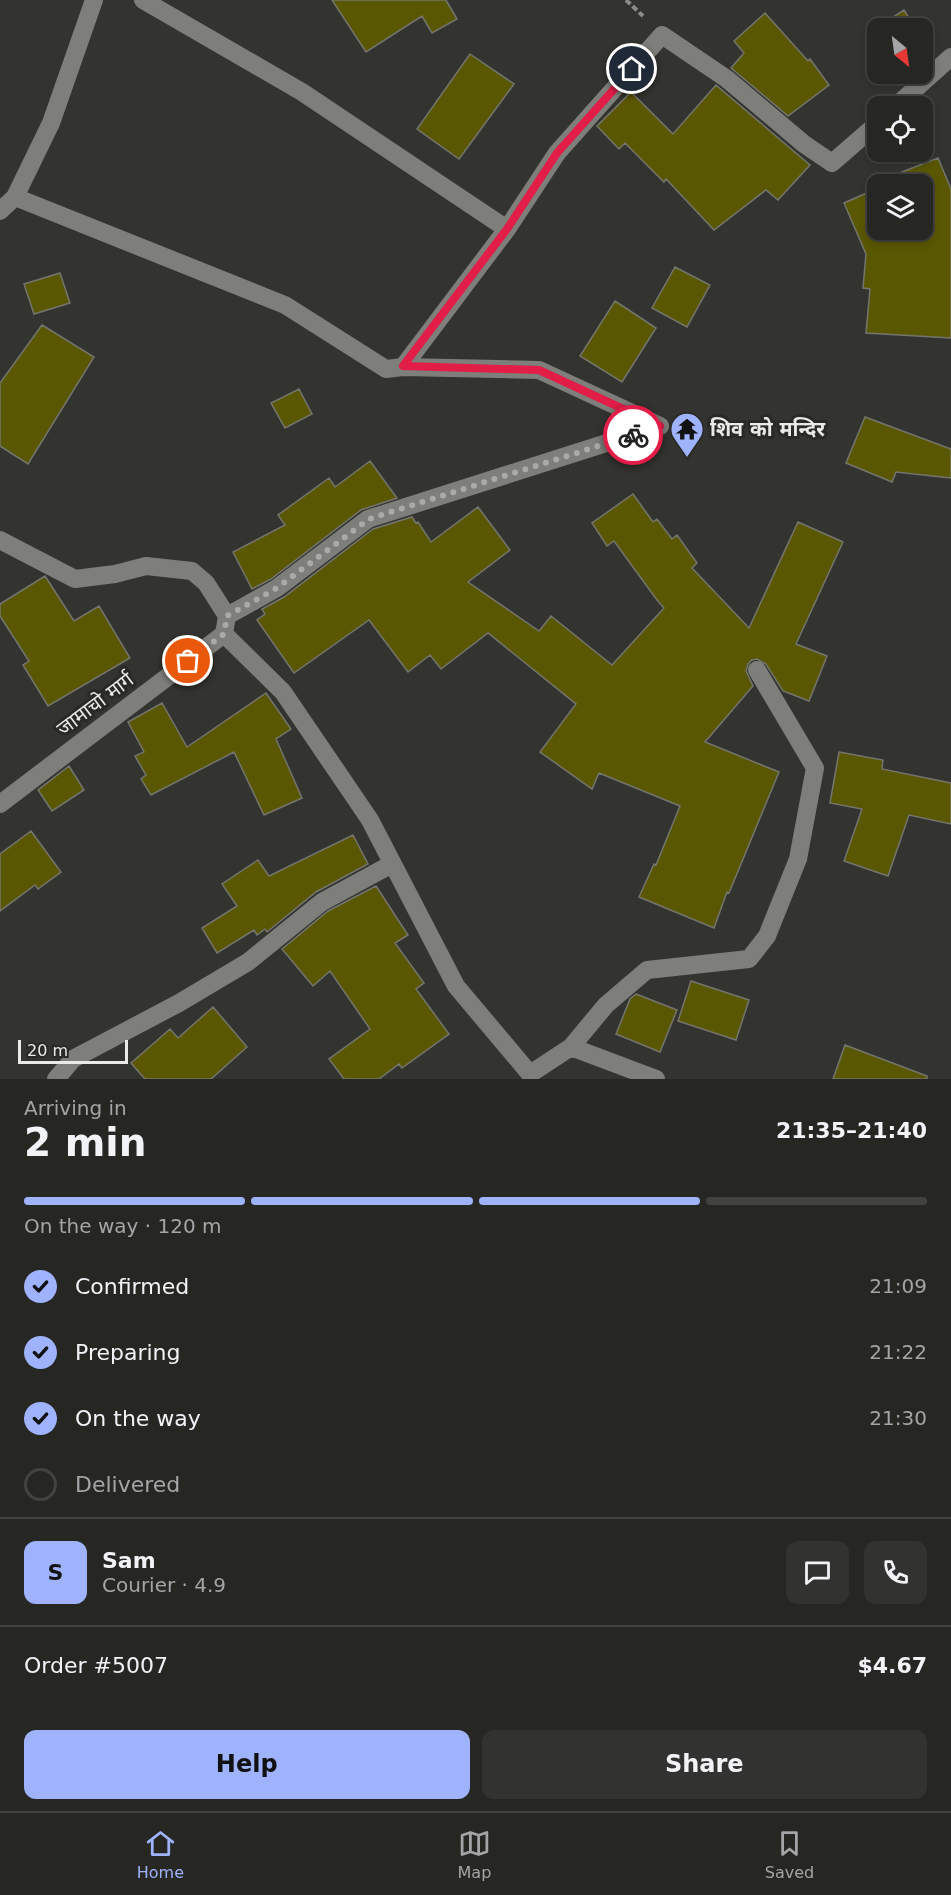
<!DOCTYPE html>
<html lang="en">
<head>
<meta charset="utf-8">
<style>
	:root { --surface:#262623; --page:#323230; --text:#f1f3f6; --muted:#a4a5a6; --line:#424341; --accent:#9fb3fd }
	body { margin:0; font-family:"DejaVu Sans","Noto Sans Devanagari",sans-serif; background:var(--page); color:var(--text); height:100vh; display:flex; flex-direction:column; font-size:22px; white-space:nowrap }
	* { box-sizing:border-box; margin:0 }
	p { font-size:20px; color:var(--muted) }
	.icon { flex:none; width:33px; height:33px; fill:none; stroke:currentColor; stroke-width:2; stroke-linecap:round; stroke-linejoin:round }
	.map { position:relative; height:1079px; overflow:hidden }
	.sheet { display:flex; flex-direction:column; background:var(--surface); flex:1 }
	.sheet>* { flex:none }
	.needle { width:39px; rotate:151deg }
	.controls { position:absolute; left:867px; top:18px; display:grid; gap:12px }
	.controls a { display:grid; place-items:center; width:66px; height:66px; border-radius:12px; background:var(--surface); box-shadow:0 3px 9px #0003,0 0 0 2px var(--line); font-size:30px }
	.scale { position:absolute; left:18px; bottom:15px; width:110px; box-sizing:border-box; padding-left:6px; border:3px solid #eaeae7; border-top:0; font-size:16px; line-height:21px; white-space:nowrap; color:#eaeae7; -webkit-text-stroke:4px #292926; paint-order:stroke }
	.pin { position:absolute; display:grid; place-items:center; width:51px; height:51px; color:#fff; margin:-26px; border:3px solid #fff; border-radius:50%; box-shadow:0 2px 6px #0007 }
	.courier { position:absolute; display:grid; place-items:center; width:60px; height:60px; margin:-30px; border:4px solid #e11d48; border-radius:50%; background:#fff; color:#222; box-shadow:0 2px 8px #0007 }
	.headline em { font-style:normal; font-weight:700 }
	.headline div { display:flex; flex-direction:column-reverse }
	.headline { display:flex; align-items:center; justify-content:space-between; height:102px; padding:0 24px }
	h1 { font-size:39px; font-weight:700; line-height:45px }
	.bar { display:grid; grid-template-columns:repeat(4,1fr); gap:9px 6px; align-content:center; height:72px; padding:0 24px }
	.bar i { height:8px; border-radius:4px; background:var(--line) }
	.bar .selected { background:var(--accent) }
	.bar p { grid-column:span 4 }
	.line { display:flex; align-items:center; gap:15px; padding:0 24px; border-top:2px solid var(--line) }
	.line div { flex:1 }
	.round { display:grid; place-items:center; flex:none; width:63px; height:63px; border-radius:12px; background:var(--page) }
	ol { padding:0 24px; list-style:none }
	li { display:flex; align-items:center; gap:18px; height:66px }
	li p { margin-inline-start:auto }
	li .icon { padding:6px; border-radius:50%; background:var(--accent); color:#111; stroke-width:4 }
	li:last-child { color:var(--muted) }
	li i { width:33px; height:33px; border:3px solid var(--line); border-radius:50% }
	.action { display:flex; gap:12px; margin-top:auto; padding:12px 24px }
	.action a { flex:1; height:69px; border-radius:12px; background:var(--accent); color:#111; font-size:24px; font-weight:700; line-height:69px; text-align:center }
	.action a+a { background:var(--page); color:var(--text) }
	.tabs { display:flex; justify-content:space-around; align-items:center; height:84px; border-top:2px solid var(--line); background:var(--surface); font-size:16px; color:var(--muted) }
	.tabs a { display:grid; justify-items:center; gap:3px }
	.tabs .selected { color:var(--accent) }
	.map>svg:first-child { display:block }
</style>
</head>
<body>
<div class="map">
<svg width="951" height="1079" viewBox="0 0 951 1079">
	<rect width="100%" height="100%" fill="#33332f"/>
	<path fill="#5a5703" stroke="#757570" stroke-width="1.5" d="M 332,0 L 446,0 L 457,19 L 432,33 L 422,16 L 366,52 Z
		M 904,10 L 915,28 L 878,28 L 878,31 L 876,28 Z
		M 765,13 L 808,61 L 810,59 L 829,85 L 788,116 L 731,68 L 744,53 L 734,41 Z
		M 922,40 L 933,58 L 922,65 Z
		M 470,54 L 514,84 L 459,159 L 417,129 Z
		M 716,85 L 810,165 L 778,200 L 766,190 L 714,230 L 666,179 L 664,182 L 625,143 L 619,149 L 597,126 L 631,92 L 673,134 Z
		M 938,158 L 951,189 L 951,338 L 866,333 L 870,289 L 863,288 L 866,254 L 844,203 L 878,188 L 878,230 L 922,230 L 922,184 L 887,184 L 904,177 L 902,172 Z
		M 675,267 L 710,285 L 687,327 L 652,308 Z
		M 60,273 L 70,303 L 34,314 L 24,284 Z
		M 615,301 L 656,328 L 622,382 L 580,356 Z
		M 42,325 L 94,357 L 28,464 L 0,446 L 0,383 Z
		M 299,389 L 312,414 L 285,428 L 271,403 Z
		M 865,417 L 951,449 L 951,478 L 896,472 L 892,482 L 846,463 Z
		M 370,461 L 397,498 L 361,510 L 271,579 L 252,589 L 233,552 L 285,525 L 278,515 L 329,478 L 335,487 Z
		M 633,494 L 653,522 L 657,519 L 672,539 L 677,535 L 697,563 L 692,568 L 749,628 L 798,522 L 843,542 L 796,644 L 827,656 L 809,701 L 783,691 L 766,664 L 757,659 L 752,660 L 748,664 L 746,671 L 753,686 L 705,742 L 779,772 L 729,893 L 727,892 L 714,928 L 639,897 L 654,864 L 656,865 L 680,806 L 599,773 L 592,789 L 540,752 L 576,704 L 488,633 L 441,669 L 430,655 L 408,672 L 369,620 L 294,673 L 257,620 L 265,614 L 262,609 L 284,597 L 373,529 L 412,517 L 416,523 L 418,522 L 431,542 L 478,507 L 510,550 L 468,582 L 539,631 L 551,616 L 612,665 L 664,608 L 657,600 L 614,541 L 607,546 L 592,523 Z
		M 45,576 L 74,621 L 99,606 L 130,658 L 48,706 L 23,665 L 29,661 L 0,616 L 0,604 Z
		M 266,693 L 291,729 L 276,739 L 302,798 L 264,815 L 234,752 L 151,795 L 141,779 L 146,775 L 135,756 L 144,752 L 128,722 L 162,703 L 187,747 Z
		M 839,752 L 883,760 L 882,769 L 951,783 L 951,824 L 909,815 L 888,876 L 844,861 L 862,809 L 830,803 Z
		M 69,766 L 84,790 L 52,811 L 38,790 Z
		M 31,831 L 61,872 L 38,889 L 35,885 L 0,911 L 0,854 Z
		M 353,835 L 368,864 L 316,892 L 267,932 L 265,929 L 257,935 L 254,930 L 217,953 L 202,928 L 237,906 L 222,884 L 258,860 L 269,876 Z
		M 376,886 L 408,935 L 395,943 L 424,983 L 416,989 L 449,1034 L 402,1068 L 399,1064 L 379,1079 L 344,1079 L 329,1059 L 370,1029 L 330,971 L 313,986 L 282,949 L 328,911 Z
		M 691,981 L 749,1000 L 736,1040 L 678,1021 Z
		M 636,994 L 677,1010 L 660,1052 L 616,1034 L 630,999 Z
		M 213,1007 L 247,1047 L 211,1079 L 145,1079 L 131,1063 L 170,1029 L 178,1038 Z
		M 845,1045 L 927,1076 L 927,1079 L 833,1079 Z"/>
	<g fill="none" stroke-linecap="round" stroke-linejoin="round">
		<path stroke="#8c8c89" stroke-width="4" stroke-dasharray="6 3" stroke-linecap="butt" d="M 626,0 L 643,16"/>
		<path stroke="#7e7e7a" stroke-width="18" d="M 143,0 L 302,92 L 507,229
			M 896,106 L 951,57
			M 15,197 L 285,305 L 386,369 L 403,367 L 507,229 L 557,153 L 662,35 L 727,79 L 804,144 L 832,163 L 878,123
			M 0,211 L 15,197 L 51,123 L 94,0
			M 403,367 L 539,370 L 660,426
			M 0,540 L 75,579 L 115,574 L 146,566 L 192,571 L 206,583 L 227,616 L 224,634 L 0,804
			M 227,616 L 277,588 L 368,519 L 660,426
			M 224,634 L 283,692 L 370,820 L 456,986 L 530,1074 L 571,1047 L 606,1005 L 647,970 L 749,959 L 767,936 L 798,859 L 815,768 L 757,670
			M 571,1047 L 656,1079
			M 56,1079 L 73,1059 L 179,1003 L 248,962 L 322,902 L 392,864"/>
	</g>
	<g fill="none" stroke-linecap="round" stroke-linejoin="round">
		<path stroke="#aaaaa7" stroke-width="6" stroke-dasharray="0 10.8" d="M 188,661 L 224,634 L 227,616 L 277,588 L 369,519 L 633,435"/>
		<path stroke="#e11d48" stroke-width="8" d="M 632,69 L 557,153 L 507,229 L 403,366 L 539,370 L 660,426 L 633,435"/>
	</g>
	<defs>
		<symbol id="temple-pin" viewBox="-11 -11 22 30"><path d="M0 17L-7.5 6A9.5 9.5 0 1 1 7.5 6Z" fill="#9fb3fd" stroke="#292926"/><path d="M0-6L5-2H3V0L6.5 2.5H4V6H1.5V3h-3V6H-4V2.5H-6.5L-3 0V-2H-5Z" fill="#111"/></symbol>
	</defs>
	<g fill-rule="evenodd">
		<use href="#temple-pin" x="668" y="410" width="38" height="52"/>
	</g>
	<g text-anchor="middle" stroke-width="6" stroke-linejoin="round" paint-order="stroke">
		<g font-size="20" font-weight="bold" fill="#eaeae7" stroke="#292926" text-anchor="start">
			<text x="710" y="436">शिव को मन्दिर</text>
		</g>
		<g font-size="20" fill="#eaeae7" stroke="#292926">
			<text transform="translate(95 704) rotate(-37)" y="7">जामाचो मार्ग</text>
		</g>
	</g>
</svg>
<div class="controls">
<a><svg class="needle" viewBox="-14 -14 28 28"><path d="M0-13l5 13h-10z" fill="#e53935"/><path d="M0 13l5-13h-10z" fill="#a4a5a6"/></svg></a>
<a><svg class="icon" aria-label="locate" viewBox="0 0 24 24"><circle cx="12" cy="12" r="6"/><path d="M12 2v4M12 18v4M2 12h4M18 12h4"/></svg></a>
<a><svg class="icon" aria-label="layers" viewBox="0 0 24 24"><path d="M12 4l9 5-9 5-9-5zM3 14l9 5 9-5"/></svg></a>
</div>
<div class="scale">20 m</div>
<div class="pin" style="left:188px;top:661px;background:#ea580c"><svg class="icon" aria-label="bag" viewBox="0 0 24 24"><path d="M5 8h14l-1 12H6zM9 8a3 3 0 0 1 6 0"/></svg></div>
<div class="pin" style="left:632px;top:69px;background:#1f2937"><svg class="icon" aria-label="home" viewBox="0 0 24 24"><path d="M3 11l9-7 9 7M6 9v11h12V9"/></svg></div>
<div class="courier" style="left:633px;top:435px"><svg class="icon" aria-label="bike" viewBox="0 0 24 24"><circle cx="6" cy="16" r="4"/><circle cx="18" cy="16" r="4"/><path d="M6 16l4-8h5l3 8M10 8l3 8H6M13 5h3"/></svg></div>
</div>
<section class="sheet">
<div class="headline"><div><h1>2 min</h1><p>Arriving in</p></div><em>21:35–21:40</em></div>
<div class="bar"><i class="selected"></i><i class="selected"></i><i class="selected"></i><i></i><p>On the way · 120 m</p></div>
<ol>
<li><svg class="icon" aria-label="check" viewBox="0 0 24 24"><path d="M5 12l5 5 9-10"/></svg>Confirmed<p>21:09</p></li>
<li><svg class="icon" aria-label="check" viewBox="0 0 24 24"><path d="M5 12l5 5 9-10"/></svg>Preparing<p>21:22</p></li>
<li><svg class="icon" aria-label="check" viewBox="0 0 24 24"><path d="M5 12l5 5 9-10"/></svg>On the way<p>21:30</p></li>
<li><i></i>Delivered</li>
</ol>
<div class="line" style="height:108px"><b class="round" style="background:var(--accent);color:#111">S</b><div><b>Sam</b><p>Courier · 4.9</p></div><a class="round"><svg class="icon" aria-label="chat" viewBox="0 0 24 24"><path d="M4 5h16v11H9l-5 4z"/></svg></a><a class="round"><svg class="icon" aria-label="phone" viewBox="0 0 24 24"><path d="M5 4h4l2 5-3 2q2 4 5 5l2-3 5 2v4C11 20 4 13 5 4z"/></svg></a></div>
<div class="line" style="height:78px"><div>Order #5007</div><b>$4.67</b></div>
<div class="action"><a>Help</a><a>Share</a></div>
</section>
<nav class="tabs">
<a class="selected"><svg class="icon" aria-label="home" viewBox="0 0 24 24"><path d="M3 11l9-7 9 7M6 9v11h12V9"/></svg>Home</a>
<a><svg class="icon" aria-label="map" viewBox="0 0 24 24"><path d="M3 6l6-2 6 2 6-2v14l-6 2-6-2-6 2zM9 4v14M15 6v14"/></svg>Map</a>
<a><svg class="icon" aria-label="saved" viewBox="0 0 24 24"><path d="M7 4h10v16l-5-4-5 4z"/></svg>Saved</a>
</nav>
</body>
</html>
